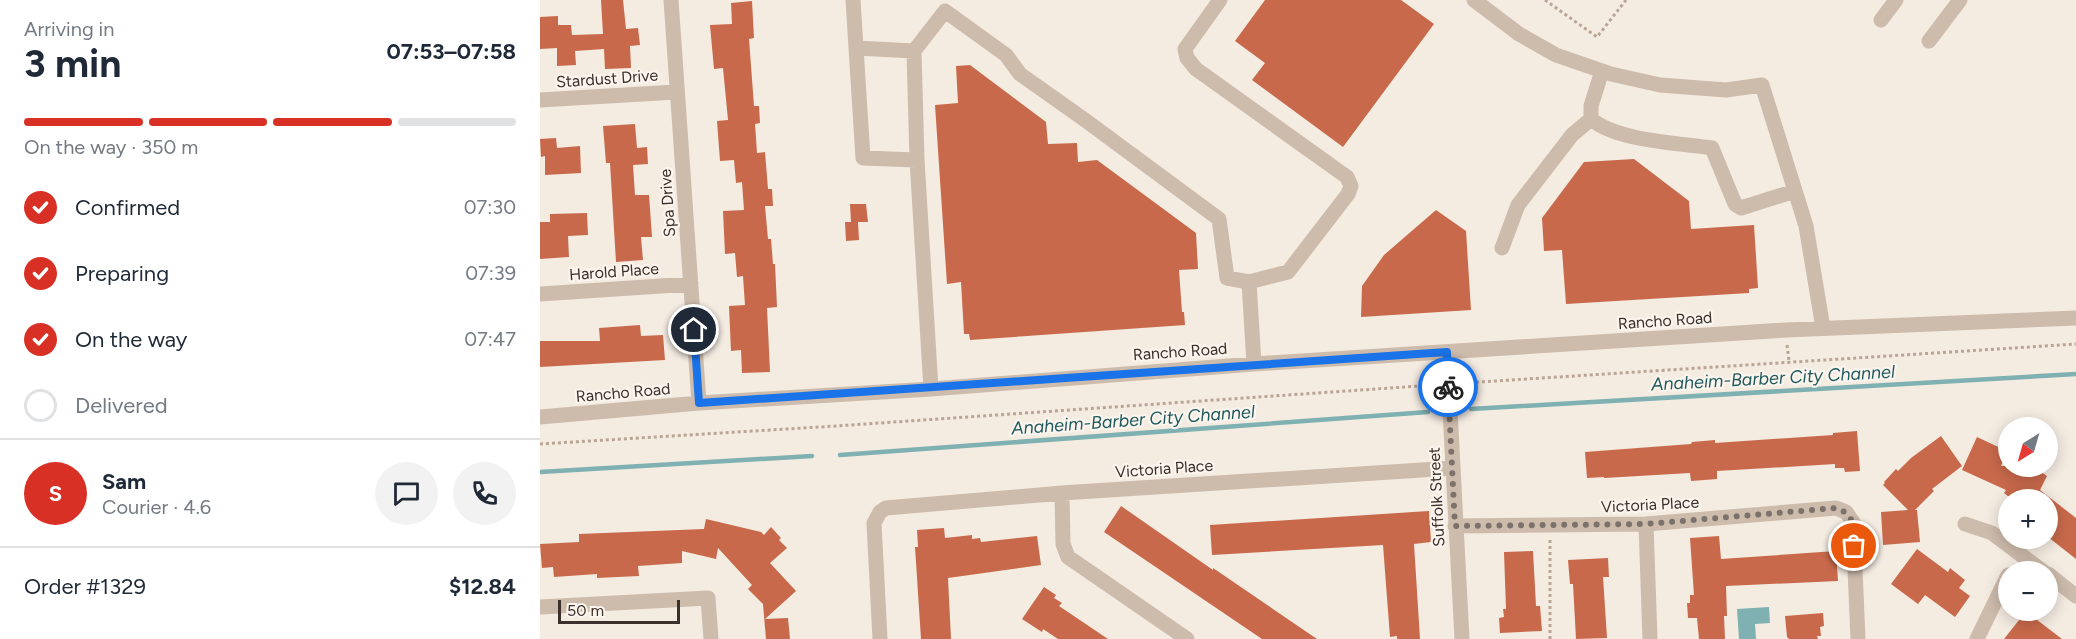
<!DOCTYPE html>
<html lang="en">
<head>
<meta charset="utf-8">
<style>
	:root { --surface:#fff; --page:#f2f2f3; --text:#1f2937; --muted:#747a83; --line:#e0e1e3; --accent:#d93025 }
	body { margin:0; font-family:Figtree,sans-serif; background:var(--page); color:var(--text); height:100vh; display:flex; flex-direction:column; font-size:22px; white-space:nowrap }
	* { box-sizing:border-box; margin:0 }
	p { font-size:20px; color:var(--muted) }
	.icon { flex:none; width:33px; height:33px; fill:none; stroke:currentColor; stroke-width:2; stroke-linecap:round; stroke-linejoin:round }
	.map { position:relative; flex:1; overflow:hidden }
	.side { display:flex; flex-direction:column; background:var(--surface); width:540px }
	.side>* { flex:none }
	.needle { width:39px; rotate:217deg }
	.tools { position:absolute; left:1458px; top:417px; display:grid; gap:12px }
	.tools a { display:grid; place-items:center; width:60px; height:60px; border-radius:50%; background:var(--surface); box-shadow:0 3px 15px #0003; font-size:30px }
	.scale { position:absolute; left:18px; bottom:15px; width:122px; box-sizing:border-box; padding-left:6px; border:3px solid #3b302b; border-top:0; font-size:16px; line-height:21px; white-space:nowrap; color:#3b302b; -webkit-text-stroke:4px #fbf5ee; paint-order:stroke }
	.pin { position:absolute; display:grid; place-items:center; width:51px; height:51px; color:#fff; margin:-26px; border:3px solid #fff; border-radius:50%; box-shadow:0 2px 6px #0007 }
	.courier { position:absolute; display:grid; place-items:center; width:60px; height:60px; margin:-30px; border:4px solid #1a73e8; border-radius:50%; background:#fff; color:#222; box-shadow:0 2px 8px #0007 }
	.summary em { font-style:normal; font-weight:700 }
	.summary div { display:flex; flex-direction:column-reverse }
	.summary { display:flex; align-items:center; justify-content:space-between; height:102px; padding:0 24px }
	h1 { font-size:39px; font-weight:700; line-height:45px }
	.bar { display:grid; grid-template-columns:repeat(4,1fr); gap:9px 6px; align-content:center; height:72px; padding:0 24px }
	.bar i { height:8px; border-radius:4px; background:var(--line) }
	.bar .selected { background:var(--accent) }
	.bar p { grid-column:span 4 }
	.line { display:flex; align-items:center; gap:15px; padding:0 24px; border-top:2px solid var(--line) }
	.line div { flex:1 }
	.round { display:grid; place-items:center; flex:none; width:63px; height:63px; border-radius:32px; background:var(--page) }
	ol { padding:0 24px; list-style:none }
	li { display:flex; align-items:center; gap:18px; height:66px }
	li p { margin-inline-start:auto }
	li .icon { padding:6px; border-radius:50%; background:var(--accent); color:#fff; stroke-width:4 }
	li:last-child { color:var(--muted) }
	li i { width:33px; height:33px; border:3px solid var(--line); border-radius:50% }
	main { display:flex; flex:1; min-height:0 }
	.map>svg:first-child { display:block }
</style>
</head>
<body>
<main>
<section class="side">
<div class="summary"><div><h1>3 min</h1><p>Arriving in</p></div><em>07:53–07:58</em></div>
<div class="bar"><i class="selected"></i><i class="selected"></i><i class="selected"></i><i></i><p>On the way · 350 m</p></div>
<ol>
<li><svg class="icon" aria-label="check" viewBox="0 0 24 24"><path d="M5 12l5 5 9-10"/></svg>Confirmed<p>07:30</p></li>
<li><svg class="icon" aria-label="check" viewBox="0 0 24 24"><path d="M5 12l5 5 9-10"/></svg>Preparing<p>07:39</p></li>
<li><svg class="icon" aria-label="check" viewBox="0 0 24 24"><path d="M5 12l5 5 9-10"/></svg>On the way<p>07:47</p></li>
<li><i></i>Delivered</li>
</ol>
<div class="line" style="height:108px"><b class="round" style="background:var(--accent);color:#fff">S</b><div><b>Sam</b><p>Courier · 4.6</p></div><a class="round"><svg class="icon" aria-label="chat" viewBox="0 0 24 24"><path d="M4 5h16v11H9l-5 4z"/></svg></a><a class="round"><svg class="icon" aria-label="phone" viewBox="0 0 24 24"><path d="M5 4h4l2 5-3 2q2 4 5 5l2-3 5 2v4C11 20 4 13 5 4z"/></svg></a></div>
<div class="line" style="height:78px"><div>Order #1329</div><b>$12.84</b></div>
</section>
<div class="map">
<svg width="1536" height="639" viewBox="0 0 1536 639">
	<rect width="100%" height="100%" fill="#f4ebe1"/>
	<path fill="#7fb0b2" d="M 1229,607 L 1230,623 L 1215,624 L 1216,639 L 1199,639 L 1197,609 Z"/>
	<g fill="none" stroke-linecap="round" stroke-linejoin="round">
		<path stroke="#7fb0b2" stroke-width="4.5" d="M 931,409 L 1536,374
			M 300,455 L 888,412
			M 0,472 L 272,456"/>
	</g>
	<path fill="#c8694b" d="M 61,0 L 83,0 L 86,29 L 98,28 L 100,45 L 90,46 L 91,68 L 65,69 L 64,49 L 35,51 L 36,65 L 17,66 L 17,48 L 0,49 L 0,17 L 18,16 L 18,25 L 31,25 L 32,35 L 63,34 Z
		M 725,0 L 861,0 L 894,24 L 803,147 L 712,80 L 725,63 L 695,41 Z
		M 212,1 L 214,38 L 209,39 L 214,106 L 219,106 L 220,123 L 215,124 L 217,153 L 225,152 L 228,189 L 232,189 L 233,206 L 225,206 L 228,239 L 231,239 L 233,264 L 235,264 L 237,307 L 227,308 L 230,372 L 202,373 L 201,350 L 191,351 L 189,306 L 205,305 L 203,276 L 197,277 L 195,253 L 185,254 L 183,211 L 204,210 L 202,182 L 196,183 L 194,160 L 180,161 L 177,121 L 188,120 L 183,68 L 174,69 L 170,25 L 192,24 L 191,3 Z
		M 430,65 L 506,122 L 508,144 L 537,143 L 538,162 L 557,160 L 656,233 L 658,269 L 639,270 L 642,312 L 644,312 L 645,325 L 430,340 L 429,334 L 424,334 L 421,282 L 407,284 L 395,105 L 418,103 L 416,66 Z
		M 95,124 L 97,148 L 107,147 L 108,164 L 93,165 L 95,195 L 109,195 L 112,237 L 101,237 L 103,260 L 76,262 L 70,163 L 66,163 L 63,126 Z
		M 16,138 L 17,148 L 40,146 L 41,173 L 5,175 L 5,156 L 1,157 L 0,139 Z
		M 1094,159 L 1149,201 L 1151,229 L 1214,225 L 1218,288 L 1209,289 L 1209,293 L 1026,304 L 1022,250 L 1004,251 L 1002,218 L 1044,162 Z
		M 310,204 L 326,204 L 328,222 L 318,222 L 319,240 L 306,241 L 305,222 L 311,222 Z
		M 896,210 L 926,231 L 931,310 L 821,317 L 822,286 L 844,255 Z
		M 47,213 L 48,235 L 28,236 L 29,257 L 0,259 L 0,222 L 10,222 L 10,214 Z
		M 100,325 L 101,336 L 123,335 L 125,360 L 0,367 L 0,341 L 60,341 L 59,328 Z
		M 1317,431 L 1320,471 L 1305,472 L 1304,468 L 1295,468 L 1295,464 L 1177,471 L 1177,479 L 1151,481 L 1150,473 L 1064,478 L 1064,477 L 1047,478 L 1045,452 L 1151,444 L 1152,442 L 1175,440 L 1175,443 L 1293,435 L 1293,433 Z
		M 1401,436 L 1422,466 L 1392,489 L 1394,491 L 1375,510 L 1377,510 L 1380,542 L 1343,545 L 1341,512 L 1368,510 L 1343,485 L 1345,483 L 1344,482 L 1356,469 L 1358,471 L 1371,458 Z
		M 1437,437 L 1467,451 L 1461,466 L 1485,466 L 1494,473 L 1497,469 L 1507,476 L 1500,490 L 1536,518 L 1536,559 L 1508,537 L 1508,500 L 1473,500 L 1464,493 L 1466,490 L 1422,470 Z
		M 581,506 L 673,570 L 673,568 L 777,639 L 722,639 L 564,532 Z
		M 889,511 L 891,542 L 874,544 L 880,639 L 857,639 L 857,636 L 850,637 L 843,545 L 672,555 L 670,525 Z
		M 166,519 L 221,532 L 224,535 L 231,527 L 241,538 L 239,540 L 247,548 L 230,563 L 256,591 L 225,619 L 248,618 L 250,639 L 226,639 L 223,604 L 208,589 L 212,585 L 178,548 L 176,559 L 142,551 L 142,563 L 98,566 L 99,576 L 57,578 L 57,574 L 14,577 L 13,567 L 2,568 L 0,544 L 39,542 L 39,534 L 164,529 Z
		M 404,528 L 405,538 L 432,535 L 432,539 L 440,538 L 441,542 L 497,536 L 501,565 L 408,578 L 411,639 L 381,639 L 375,547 L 378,547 L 377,530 Z
		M 1179,536 L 1181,559 L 1296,551 L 1298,581 L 1186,586 L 1187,616 L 1184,616 L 1185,639 L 1159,639 L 1157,618 L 1148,618 L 1147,603 L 1150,603 L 1150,595 L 1154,595 L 1150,538 Z
		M 1377,549 L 1408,572 L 1410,568 L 1425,580 L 1419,588 L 1430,596 L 1415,617 L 1385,595 L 1378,604 L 1351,584 Z
		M 993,551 L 996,606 L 1000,606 L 1002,631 L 960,633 L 959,618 L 964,617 L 963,609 L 966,609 L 964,552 Z
		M 1068,558 L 1069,577 L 1063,577 L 1067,638 L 1036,639 L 1033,584 L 1030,584 L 1028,560 Z
		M 504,587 L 516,595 L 514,598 L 522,603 L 519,606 L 568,639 L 518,639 L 503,629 L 502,632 L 482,619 Z
		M 1283,613 L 1284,626 L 1280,627 L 1281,636 L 1277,636 L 1278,639 L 1249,639 L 1247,637 L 1245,616 Z
		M 1483,615 L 1490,620 L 1492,616 L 1522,639 L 1464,639 Z"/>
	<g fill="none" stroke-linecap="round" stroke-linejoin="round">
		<path stroke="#b9a596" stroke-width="3" stroke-dasharray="3 3" stroke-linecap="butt" d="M 1005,0 L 1057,37 L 1086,0
			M 1247,345 L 1249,361
			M 924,383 L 1536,344
			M 0,444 L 296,426 L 894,385
			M 1010,639 L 1010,539"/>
		<path stroke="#cdbbac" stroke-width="15" d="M 131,0 L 159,403
			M 313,0 L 323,158 L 377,160 L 391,389
			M 680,0 L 645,49 L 647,58 L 656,69 L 807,177 L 811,186 L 808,194 L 748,272 L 709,282
			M 934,0 L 979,34 L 1016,55 L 1071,74 L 1120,85 L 1186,90 L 1222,85 L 1266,226 L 1283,328
			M 1341,20 L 1356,0
			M 1389,41 L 1420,0
			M 316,48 L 374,51
			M 1062,71 L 1051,106 L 1051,119 C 1077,141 1138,143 1172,148 L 1195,204 L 1201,208 L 1255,191
			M 0,100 L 136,92
			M 377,160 L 374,51 L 405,11 L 466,55 L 480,74 L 545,120 L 679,219 L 687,278 L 709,282 L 714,364
			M 962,248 L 978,205 L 1032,135 L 1051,119
			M 0,294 L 151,284
			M 907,352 L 922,639
			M 0,417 L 159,403 L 391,389 L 714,364 L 1246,330 L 1536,318
			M 522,493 L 523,544 L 528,557 L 647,639
			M 1106,524 L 1110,639
			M 1425,524 L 1452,533 L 1504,572
			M 915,526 L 1106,524 L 1296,508 L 1306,512 L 1313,522 L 1318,639
			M 1508,574 L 1536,596
			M 0,607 L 168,598 L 171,639
			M 340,639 L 334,523 L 340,512 L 346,508 L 522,493 L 913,468
			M 1437,639 L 1468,575"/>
	</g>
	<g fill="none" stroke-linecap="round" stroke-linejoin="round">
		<path stroke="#7c716b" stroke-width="6" stroke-dasharray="0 10.8" d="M 908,387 L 915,526 L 1106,524 L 1296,508 C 1316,515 1313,527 1314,546"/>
		<path stroke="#1a73e8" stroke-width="8" d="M 154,330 L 159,403 C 408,387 658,368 907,352 L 908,387"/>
	</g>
	<g text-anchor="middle" stroke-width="4.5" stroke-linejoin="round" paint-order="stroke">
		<g font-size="16" fill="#3b302b" stroke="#fbf5ee">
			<text transform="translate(67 78) rotate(-4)" y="6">Stardust Drive</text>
			<text transform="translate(127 203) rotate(-94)" y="6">Spa Drive</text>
			<text transform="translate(74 271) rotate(-4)" y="6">Harold Place</text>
			<text transform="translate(1125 320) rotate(-4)" y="6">Rancho Road</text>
			<text transform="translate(640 351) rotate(-4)" y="6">Rancho Road</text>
			<text transform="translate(83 392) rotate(-5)" y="6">Rancho Road</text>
			<text transform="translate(624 468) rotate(-4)" y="6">Victoria Place</text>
			<text transform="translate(896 497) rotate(-93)" y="6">Suffolk Street</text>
			<text transform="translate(1110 504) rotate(-3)" y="6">Victoria Place</text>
		</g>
		<g font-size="18" font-style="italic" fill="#1f5a5e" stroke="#fbf5ee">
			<text transform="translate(1233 378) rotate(-3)" y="6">Anaheim-Barber City Channel</text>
			<text transform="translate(593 420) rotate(-4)" y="6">Anaheim-Barber City Channel</text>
		</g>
	</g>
</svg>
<div class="tools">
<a><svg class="needle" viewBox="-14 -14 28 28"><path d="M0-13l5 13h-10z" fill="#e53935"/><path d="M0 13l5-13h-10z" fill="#747a83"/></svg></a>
<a>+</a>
<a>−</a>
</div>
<div class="scale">50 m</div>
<div class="pin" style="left:1314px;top:546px;background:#ea580c"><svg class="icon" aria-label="bag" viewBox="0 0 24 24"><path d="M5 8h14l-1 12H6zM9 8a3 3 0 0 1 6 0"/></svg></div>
<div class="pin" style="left:154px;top:330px;background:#1f2937"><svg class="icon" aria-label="home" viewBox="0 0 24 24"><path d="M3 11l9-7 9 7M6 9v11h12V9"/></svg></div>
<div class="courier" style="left:908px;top:387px"><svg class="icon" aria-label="bike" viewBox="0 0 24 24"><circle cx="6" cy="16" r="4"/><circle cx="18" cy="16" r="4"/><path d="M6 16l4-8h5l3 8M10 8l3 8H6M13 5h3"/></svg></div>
</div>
</main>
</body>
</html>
